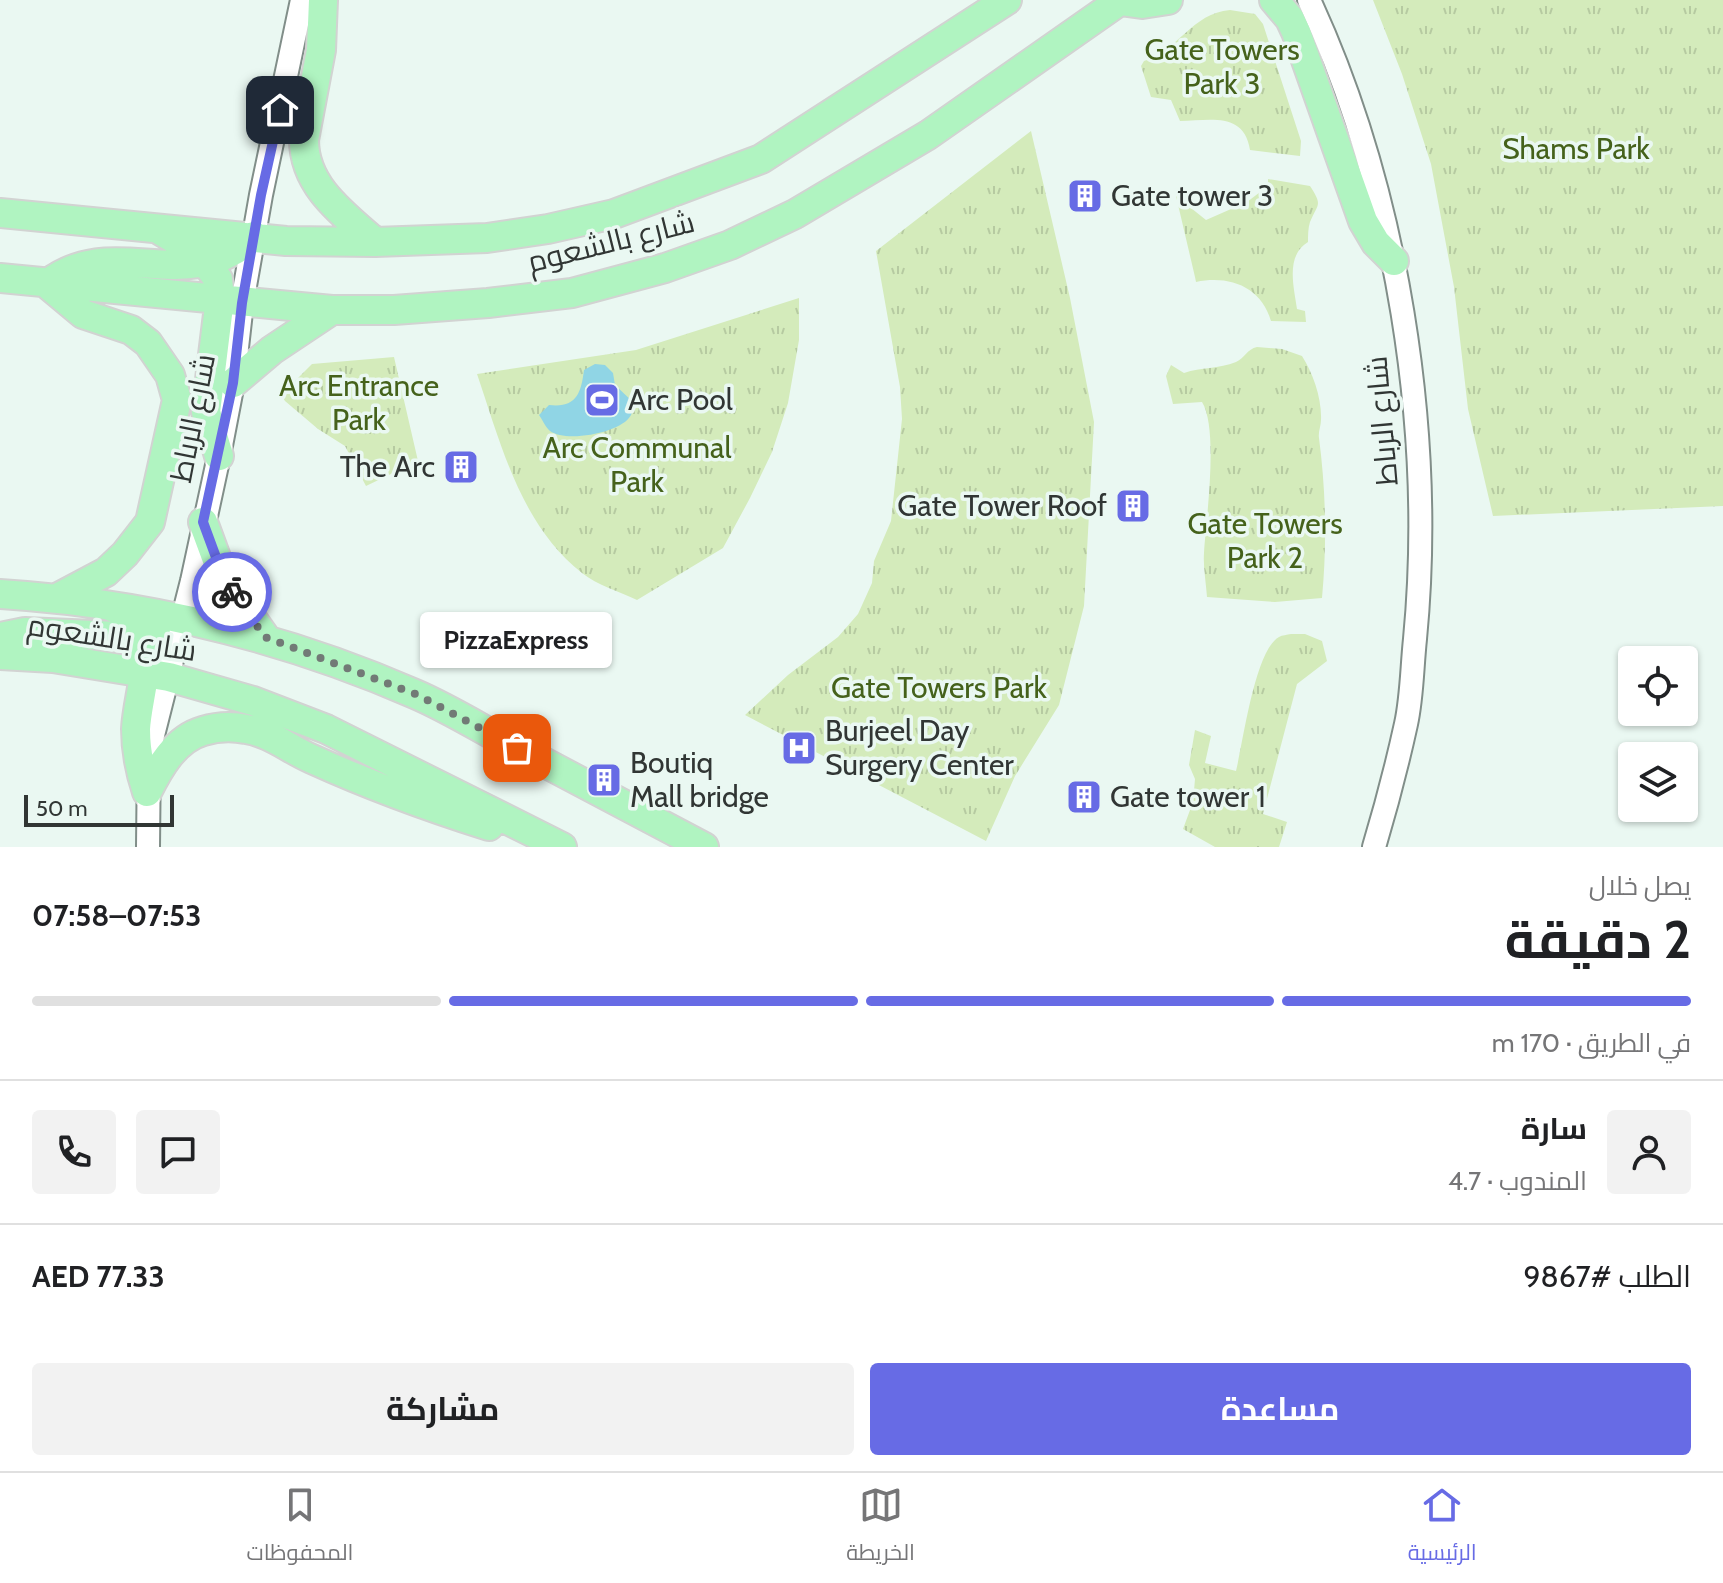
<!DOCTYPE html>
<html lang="ar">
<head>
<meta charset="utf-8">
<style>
	:root { --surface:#fff; --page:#f2f2f2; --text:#202124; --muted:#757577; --line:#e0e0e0; --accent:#676be5 }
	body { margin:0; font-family:Cabin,Cairo,sans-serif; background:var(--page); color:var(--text); direction:rtl; height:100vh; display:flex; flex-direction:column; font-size:30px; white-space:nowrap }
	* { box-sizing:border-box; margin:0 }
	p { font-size:26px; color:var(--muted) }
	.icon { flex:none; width:44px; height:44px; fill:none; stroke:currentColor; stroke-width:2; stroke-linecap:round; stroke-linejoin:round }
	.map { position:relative; height:847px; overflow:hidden; direction:ltr }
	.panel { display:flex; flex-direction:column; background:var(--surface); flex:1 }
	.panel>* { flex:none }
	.tools { position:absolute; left:1618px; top:646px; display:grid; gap:16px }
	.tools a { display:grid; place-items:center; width:80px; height:80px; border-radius:8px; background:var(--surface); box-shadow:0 2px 6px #0004; font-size:40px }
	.scale { position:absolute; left:24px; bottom:20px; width:150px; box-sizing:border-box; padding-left:8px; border:4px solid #313634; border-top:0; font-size:22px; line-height:28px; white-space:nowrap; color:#313634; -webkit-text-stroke:6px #eaf8f2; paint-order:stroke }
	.pin { position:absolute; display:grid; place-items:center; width:68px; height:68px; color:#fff; margin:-34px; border-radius:16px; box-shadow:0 4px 12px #0006 }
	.courier { position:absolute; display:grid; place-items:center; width:80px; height:80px; margin:-40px; border:6px solid #676be5; border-radius:50%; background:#fff; color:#222; box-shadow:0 2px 10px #0007 }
	.bubble { position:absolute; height:56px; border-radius:8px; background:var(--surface); box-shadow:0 2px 6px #0004; font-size:26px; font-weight:700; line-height:56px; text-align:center; direction:rtl }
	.headline em { font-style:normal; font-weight:700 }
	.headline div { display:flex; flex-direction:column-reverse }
	.headline { display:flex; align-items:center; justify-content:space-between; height:136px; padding:0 32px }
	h1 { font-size:52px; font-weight:700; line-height:60px }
	.bar { display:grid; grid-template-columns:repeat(4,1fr); gap:12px 8px; align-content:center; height:96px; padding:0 32px }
	.bar i { height:10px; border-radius:6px; background:var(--line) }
	.bar .on { background:var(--accent) }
	.bar p { grid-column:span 4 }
	.line { display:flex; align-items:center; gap:20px; padding:0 32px; border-top:2px solid var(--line) }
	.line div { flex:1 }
	.round { display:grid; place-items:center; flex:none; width:84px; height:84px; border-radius:8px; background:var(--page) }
	.action { display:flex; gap:16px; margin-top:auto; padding:16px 32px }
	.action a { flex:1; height:92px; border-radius:8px; background:var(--accent); color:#fff; font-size:32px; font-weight:700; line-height:92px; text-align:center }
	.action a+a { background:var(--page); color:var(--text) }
	.menu { display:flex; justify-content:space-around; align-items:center; height:112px; border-top:2px solid var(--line); background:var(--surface); font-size:22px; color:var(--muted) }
	.menu a { display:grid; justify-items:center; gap:4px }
	.menu .on { color:var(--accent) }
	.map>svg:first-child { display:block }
</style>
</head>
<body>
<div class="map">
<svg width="1723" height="847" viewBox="0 0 1723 847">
	<defs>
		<pattern id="park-tufts" width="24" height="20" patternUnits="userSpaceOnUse" patternTransform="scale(2)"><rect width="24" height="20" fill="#d4ebbb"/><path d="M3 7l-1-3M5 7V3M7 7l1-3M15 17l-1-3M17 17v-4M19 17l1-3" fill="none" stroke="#b6caa1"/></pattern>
	</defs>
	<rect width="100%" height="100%" fill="#eaf8f2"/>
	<path fill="url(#park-tufts)" d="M 1373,0 L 1723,0 L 1723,506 L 1493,516 L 1468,409 L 1454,287 L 1431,164 L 1402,74 Z
		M 1230,10 L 1255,14 L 1263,24 L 1301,141 L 1300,156 L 1250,150 C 1244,111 1209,121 1180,121 L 1171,100 L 1151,97 L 1141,66 L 1144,61 C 1178,51 1192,13 1230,10 Z
		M 1031,131 L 1070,298 L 1094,422 L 1084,606 L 1059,705 L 1015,776 L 986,841 L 745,715 L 788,675 L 838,637 L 858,614 L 872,583 L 874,561 L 891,521 L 902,419 L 900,387 L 876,251 Z
		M 1268,179 L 1310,186 C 1323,206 1318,203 1310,222 C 1308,228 1308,236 1308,242 C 1285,256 1294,287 1297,309 L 1305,311 L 1306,322 L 1271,321 C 1261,287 1230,275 1196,282 L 1195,277 L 1176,196 L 1206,220 L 1247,202 L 1268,186 Z
		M 799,298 L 799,340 L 788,403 L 772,452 L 750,498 L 723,548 L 637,600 C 620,592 597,585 582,573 C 520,524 501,444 477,374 L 636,350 Z
		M 1257,347 L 1282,349 L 1302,356 C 1313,373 1322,399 1321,420 C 1321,426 1318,432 1319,438 C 1326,491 1327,545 1322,598 L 1275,602 L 1207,597 C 1206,582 1203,567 1204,553 C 1206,519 1219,429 1202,402 L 1173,404 L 1166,376 L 1171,365 L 1184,373 C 1201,367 1219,369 1236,362 C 1245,358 1247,349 1257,347 Z
		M 394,357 L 418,461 L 366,486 L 345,446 L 318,429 L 285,401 L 281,395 L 312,364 Z
		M 1291,634 L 1305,634 L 1322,641 L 1327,661 L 1297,684 L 1263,814 L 1287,822 L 1279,847 L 1215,847 L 1183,829 L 1193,802 L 1195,779 L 1189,765 L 1195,730 L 1211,736 L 1205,763 L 1236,771 C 1243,743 1255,650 1279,637 C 1282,635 1287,635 1291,634 Z"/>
	<path fill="#90d5e5" d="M 595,364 L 605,365 L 613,373 L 615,385 L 634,403 C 633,407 633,411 631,415 C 622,433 566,443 550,431 C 546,428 542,419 539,415 L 549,405 C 576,408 581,394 584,370 Z"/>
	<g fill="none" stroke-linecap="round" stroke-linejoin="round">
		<defs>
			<path id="minor" d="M 1309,0 C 1397,190 1435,431 1415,639 C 1412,667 1412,697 1406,724 C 1397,765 1386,807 1374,847
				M 148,847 L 149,751 L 192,581 L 219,456 L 233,383 L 242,303 L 261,195 L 302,0"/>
			<path id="major" d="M 323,0 L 321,50 L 304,140 C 304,186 343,214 375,242
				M 1274,0 L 1290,19 L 1296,32 L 1363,221 L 1376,243 L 1394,261
				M 1120,1 L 1142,4 L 1168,0
				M 0,213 L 286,241 L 375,242 L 487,238 L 548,229 L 614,214 L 761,159 L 1007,0
				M 161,231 L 198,253 L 218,279 L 220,298 L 206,412 L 219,456
				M 0,278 L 332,310 L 394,310 L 488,303 L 572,293 L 665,268 L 730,245 L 795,214 L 928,135 L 1121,0
				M 47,284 L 83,314 L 131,330 L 148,343 L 170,375 L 177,400 L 150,522 L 125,554 L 106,572 L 57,598
				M 47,284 C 116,231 183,299 254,236
				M 233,383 L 272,350 L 332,310
				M 203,522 L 224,579 L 265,637
				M 0,594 C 145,603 282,636 415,694 C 450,709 483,730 517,748 C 579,781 641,814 704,847
				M 110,606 C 167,627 138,687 136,729 C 136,751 140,771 147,792
				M 0,637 L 25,632 L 117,636 L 156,629
				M 0,655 L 53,658 L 169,677 L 253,701 L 326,729 L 562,847
				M 147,792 C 159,768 175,739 203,731 C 216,727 232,726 246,729 C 271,733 289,749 312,759 C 369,785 429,807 489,826"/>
		</defs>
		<use href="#minor" stroke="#818e89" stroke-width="26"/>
		<use href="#major" stroke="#d2d3d2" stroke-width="32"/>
		<use href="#minor" stroke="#fff" stroke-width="22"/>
		<use href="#major" stroke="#b0f4c1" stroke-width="28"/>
	</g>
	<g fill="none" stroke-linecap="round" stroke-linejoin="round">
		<path stroke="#727a76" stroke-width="8" stroke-dasharray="0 14.4" d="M 232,592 L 265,637 L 418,695 L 517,748"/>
		<path stroke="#676be5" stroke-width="10" d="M 232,592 L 224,579 L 203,522 L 233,383 L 242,303 L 261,195 L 280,110"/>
	</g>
	<defs>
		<symbol id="building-square" viewBox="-11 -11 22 22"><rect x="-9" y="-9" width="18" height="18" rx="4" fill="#676be5" stroke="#eaf8f2"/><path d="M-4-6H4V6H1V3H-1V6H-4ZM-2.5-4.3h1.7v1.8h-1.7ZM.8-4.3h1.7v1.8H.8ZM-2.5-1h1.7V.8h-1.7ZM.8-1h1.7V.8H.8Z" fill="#fff"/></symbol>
		<symbol id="stadium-square" viewBox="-11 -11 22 22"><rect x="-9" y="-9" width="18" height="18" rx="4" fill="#676be5" stroke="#eaf8f2"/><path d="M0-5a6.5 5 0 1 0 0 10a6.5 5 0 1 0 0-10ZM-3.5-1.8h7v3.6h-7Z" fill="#fff"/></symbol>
		<symbol id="hospital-square" viewBox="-11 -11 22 22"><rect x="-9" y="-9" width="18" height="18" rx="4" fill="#676be5" stroke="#eaf8f2"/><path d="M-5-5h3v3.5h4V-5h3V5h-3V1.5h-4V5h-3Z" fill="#fff"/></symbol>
	</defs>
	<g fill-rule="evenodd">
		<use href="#building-square" x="1065" y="176" width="40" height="40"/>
		<use href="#stadium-square" x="582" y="380" width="40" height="40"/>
		<use href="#building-square" x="441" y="447" width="40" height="40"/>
		<use href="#building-square" x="1113" y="486" width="40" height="40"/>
		<use href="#hospital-square" x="779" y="728" width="40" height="40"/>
		<use href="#building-square" x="584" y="760" width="40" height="40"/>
		<use href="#building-square" x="1064" y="777" width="40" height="40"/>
	</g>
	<g text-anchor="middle" stroke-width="7" stroke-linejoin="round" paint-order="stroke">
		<g font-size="30" fill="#45621b" stroke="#eaf8f2">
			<text x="1222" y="60">Gate Towers<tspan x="1222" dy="34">Park 3</tspan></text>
			<text x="1576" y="159">Shams Park</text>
			<text x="359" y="396">Arc Entrance<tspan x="359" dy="34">Park</tspan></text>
			<text x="637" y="458">Arc Communal<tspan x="637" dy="34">Park</tspan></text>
			<text x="1265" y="534">Gate Towers<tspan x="1265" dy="34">Park 2</tspan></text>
			<text x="939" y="698">Gate Towers Park</text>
		</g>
		<g font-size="30" fill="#313634" stroke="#eaf8f2" text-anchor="start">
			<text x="1111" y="206">Gate tower 3</text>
			<text x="628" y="410">Arc Pool</text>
			<text x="435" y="477" text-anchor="end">The Arc</text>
			<text x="1107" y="516" text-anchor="end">Gate Tower Roof</text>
			<text x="825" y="741">Burjeel Day<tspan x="825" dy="34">Surgery Center</tspan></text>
			<text x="630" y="773">Boutiq<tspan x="630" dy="34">Mall bridge</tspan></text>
			<text x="1110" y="807">Gate tower 1</text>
		</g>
		<g font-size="30" fill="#313634" stroke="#eaf8f2">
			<text transform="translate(611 242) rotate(-14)" y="10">شارع بالشعوم</text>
			<text transform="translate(193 418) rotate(-79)" y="10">شارع الرباط</text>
			<text transform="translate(1382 421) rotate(-95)" y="10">شارع الرباط</text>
			<text transform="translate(112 638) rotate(9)" y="10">شارع بالشعوم</text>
		</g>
	</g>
</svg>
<div class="tools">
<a><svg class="icon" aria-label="locate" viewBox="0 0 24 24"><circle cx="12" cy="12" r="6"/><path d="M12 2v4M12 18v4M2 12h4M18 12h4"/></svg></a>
<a><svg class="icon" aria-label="layers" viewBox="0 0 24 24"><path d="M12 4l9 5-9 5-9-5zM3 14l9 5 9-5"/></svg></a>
</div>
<div class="scale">50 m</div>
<div class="pin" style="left:517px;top:748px;background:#ea580c"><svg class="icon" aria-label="bag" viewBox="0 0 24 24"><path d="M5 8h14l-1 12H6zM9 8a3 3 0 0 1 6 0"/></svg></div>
<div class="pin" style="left:280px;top:110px;background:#1f2937"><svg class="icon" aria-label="home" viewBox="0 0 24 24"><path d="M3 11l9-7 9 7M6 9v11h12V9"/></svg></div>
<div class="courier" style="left:232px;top:592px"><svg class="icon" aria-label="bike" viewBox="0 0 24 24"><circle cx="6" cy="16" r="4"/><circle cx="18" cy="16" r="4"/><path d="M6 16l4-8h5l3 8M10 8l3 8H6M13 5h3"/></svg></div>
<div class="bubble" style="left:420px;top:612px;width:192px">PizzaExpress</div>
</div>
<section class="panel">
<div class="headline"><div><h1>2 دقيقة</h1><p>يصل خلال</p></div><em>07:53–07:58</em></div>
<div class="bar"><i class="on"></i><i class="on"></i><i class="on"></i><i></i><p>في الطريق · 170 m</p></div>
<div class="line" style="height:144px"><a class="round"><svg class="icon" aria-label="person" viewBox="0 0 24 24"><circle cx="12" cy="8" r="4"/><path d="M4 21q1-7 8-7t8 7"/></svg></a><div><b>سارة</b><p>المندوب · 4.7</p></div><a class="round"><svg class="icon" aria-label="chat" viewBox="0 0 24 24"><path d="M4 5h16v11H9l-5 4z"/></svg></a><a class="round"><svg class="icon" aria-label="phone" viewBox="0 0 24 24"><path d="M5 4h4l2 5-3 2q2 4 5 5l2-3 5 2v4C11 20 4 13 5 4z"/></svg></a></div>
<div class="line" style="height:104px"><div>الطلب #9867</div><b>AED 77.33</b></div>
<div class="action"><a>مساعدة</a><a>مشاركة</a></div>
</section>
<nav class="menu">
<a class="on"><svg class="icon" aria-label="home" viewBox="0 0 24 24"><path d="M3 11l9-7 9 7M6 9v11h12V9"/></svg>الرئيسية</a>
<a><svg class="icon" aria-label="map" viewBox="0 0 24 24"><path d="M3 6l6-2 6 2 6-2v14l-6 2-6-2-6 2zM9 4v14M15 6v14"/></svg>الخريطة</a>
<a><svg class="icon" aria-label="saved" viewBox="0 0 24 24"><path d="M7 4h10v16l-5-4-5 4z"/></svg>المحفوظات</a>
</nav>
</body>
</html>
